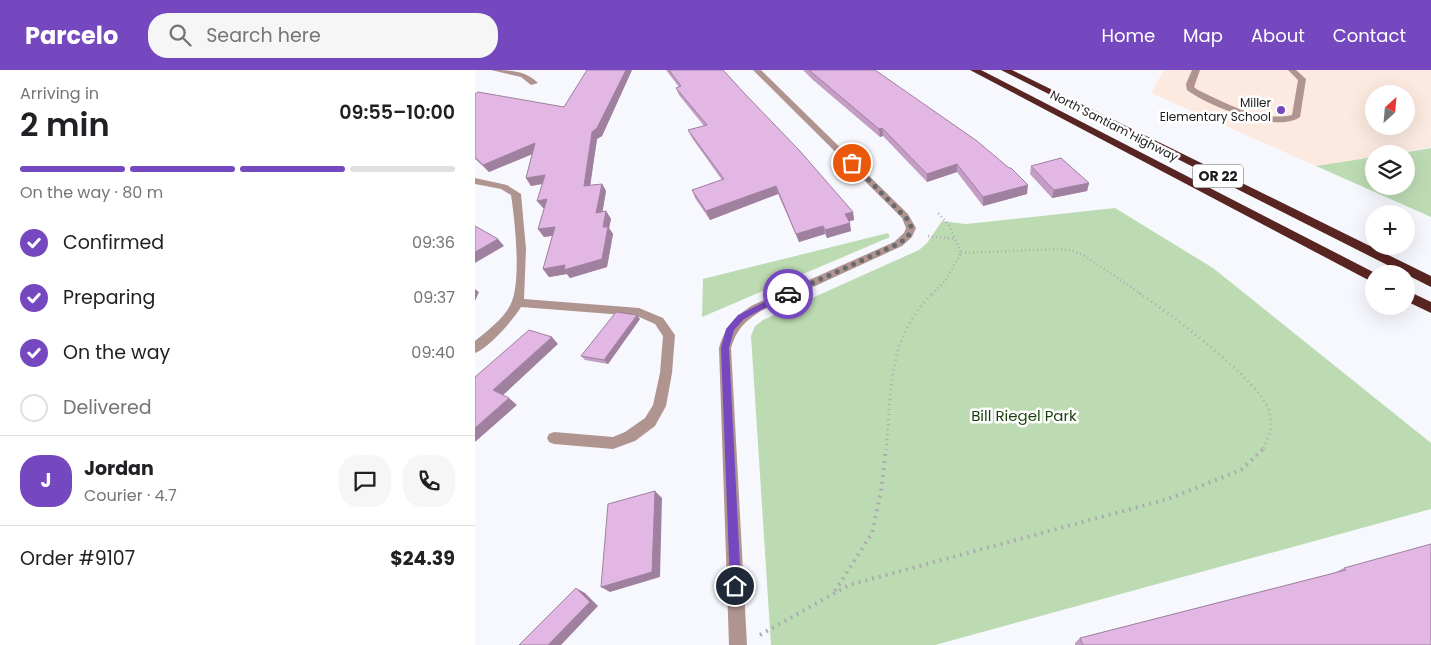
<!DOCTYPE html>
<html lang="en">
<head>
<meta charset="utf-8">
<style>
	:root { --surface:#fff; --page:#f6f6f6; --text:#202124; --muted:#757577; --line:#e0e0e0; --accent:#7648c0 }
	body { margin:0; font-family:Poppins,sans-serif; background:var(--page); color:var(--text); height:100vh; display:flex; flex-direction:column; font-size:19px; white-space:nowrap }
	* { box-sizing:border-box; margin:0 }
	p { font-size:16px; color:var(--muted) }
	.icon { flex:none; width:28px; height:28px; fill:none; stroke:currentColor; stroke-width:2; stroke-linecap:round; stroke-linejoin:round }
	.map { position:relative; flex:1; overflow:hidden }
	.drawer { display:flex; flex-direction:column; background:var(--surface); width:475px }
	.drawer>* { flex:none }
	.needle { width:32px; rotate:26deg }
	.buttons { position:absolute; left:890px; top:15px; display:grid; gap:10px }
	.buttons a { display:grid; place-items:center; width:50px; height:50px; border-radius:50%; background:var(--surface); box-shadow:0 5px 20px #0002; font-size:25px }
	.pin { position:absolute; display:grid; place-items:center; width:42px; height:42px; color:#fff; margin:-21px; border:2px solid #fff; border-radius:50%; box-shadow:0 1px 5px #0007 }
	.courier { position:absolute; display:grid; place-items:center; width:50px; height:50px; margin:-25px; border:4px solid #7648c0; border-radius:50%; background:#fff; color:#222; box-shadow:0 1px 6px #0007 }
	.summary em { font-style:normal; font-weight:600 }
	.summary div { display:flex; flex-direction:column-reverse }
	.summary { display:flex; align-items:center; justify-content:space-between; height:85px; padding:0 20px }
	h1 { font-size:32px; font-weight:600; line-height:38px }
	.bar { display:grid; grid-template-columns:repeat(4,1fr); gap:8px 5px; align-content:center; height:60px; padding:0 20px }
	.bar i { height:6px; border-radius:4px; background:var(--line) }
	.bar .selected { background:var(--accent) }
	.bar p { grid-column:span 4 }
	.line { display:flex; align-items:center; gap:12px; padding:0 20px; border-top:1px solid var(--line) }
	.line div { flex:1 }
	.round { display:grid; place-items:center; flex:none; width:52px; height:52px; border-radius:20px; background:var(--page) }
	ol { padding:0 20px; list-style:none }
	li { display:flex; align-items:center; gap:15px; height:55px }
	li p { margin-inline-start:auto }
	li .icon { padding:5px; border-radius:50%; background:var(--accent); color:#fff; stroke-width:4 }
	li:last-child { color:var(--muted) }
	li i { width:28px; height:28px; border:2px solid var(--line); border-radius:50% }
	header { display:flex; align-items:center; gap:30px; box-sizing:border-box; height:70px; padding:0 25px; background:var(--accent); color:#fff }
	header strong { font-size:24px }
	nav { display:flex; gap:28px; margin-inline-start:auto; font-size:18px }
	.search { width:350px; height:45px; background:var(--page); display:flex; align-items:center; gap:12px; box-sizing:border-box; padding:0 18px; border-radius:20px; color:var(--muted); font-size:19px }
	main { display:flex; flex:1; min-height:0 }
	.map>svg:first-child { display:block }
</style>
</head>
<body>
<header>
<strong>Parcelo</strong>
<div class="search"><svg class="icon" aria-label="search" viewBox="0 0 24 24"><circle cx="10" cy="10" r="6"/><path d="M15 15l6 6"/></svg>Search here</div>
<nav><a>Home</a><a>Map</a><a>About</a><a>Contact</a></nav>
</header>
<main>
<section class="drawer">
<div class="summary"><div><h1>2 min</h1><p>Arriving in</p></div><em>09:55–10:00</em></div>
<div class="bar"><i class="selected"></i><i class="selected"></i><i class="selected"></i><i></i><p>On the way · 80 m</p></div>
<ol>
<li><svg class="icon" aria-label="check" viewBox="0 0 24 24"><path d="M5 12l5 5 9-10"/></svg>Confirmed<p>09:36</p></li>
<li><svg class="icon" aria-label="check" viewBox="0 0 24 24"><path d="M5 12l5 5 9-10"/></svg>Preparing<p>09:37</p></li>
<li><svg class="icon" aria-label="check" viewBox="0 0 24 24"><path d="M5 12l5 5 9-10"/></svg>On the way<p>09:40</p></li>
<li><i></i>Delivered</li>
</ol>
<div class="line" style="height:90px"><b class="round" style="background:var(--accent);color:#fff">J</b><div><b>Jordan</b><p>Courier · 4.7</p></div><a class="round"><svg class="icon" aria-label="chat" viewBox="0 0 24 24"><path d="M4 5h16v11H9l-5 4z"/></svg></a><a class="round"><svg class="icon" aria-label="phone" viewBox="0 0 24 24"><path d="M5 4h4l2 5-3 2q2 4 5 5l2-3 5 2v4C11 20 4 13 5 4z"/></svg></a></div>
<div class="line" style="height:65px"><div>Order #9107</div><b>$24.39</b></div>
</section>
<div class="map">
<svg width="956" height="575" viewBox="0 0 956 575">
	<rect width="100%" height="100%" fill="#f7f8fd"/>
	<path fill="#fceae0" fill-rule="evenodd" d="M 689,0 L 956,0 L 956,77 L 915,84 L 899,84 L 899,87 L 841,96 L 676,23 ZM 899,24 L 931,24 L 931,56 L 899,56 Z"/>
	<path fill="#bddbb3" d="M 956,78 L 956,147 L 841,96 L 899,87 L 899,116 L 931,116 L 931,84 L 920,84 Z
		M 640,138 L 738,198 L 956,373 L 956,439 L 460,575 L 296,575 L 276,266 L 280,256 L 288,250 L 444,180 L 452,173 L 467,151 L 491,154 Z
		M 413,163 L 415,167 L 227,247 L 228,209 Z"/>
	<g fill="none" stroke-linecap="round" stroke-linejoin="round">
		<path stroke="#abacb0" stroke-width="2.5" stroke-dasharray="1 3" stroke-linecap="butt" d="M 453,166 L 479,169
			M 486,183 L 583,179 L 599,181 L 610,186 L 666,224
			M 457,224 L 470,211 L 486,183 L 474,155 L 462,142"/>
		<path stroke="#abacb0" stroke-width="3" stroke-dasharray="1 4" stroke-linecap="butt" d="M 664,223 C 692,242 789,312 795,344 C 798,357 793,368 788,380
			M 411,380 C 417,319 411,270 458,223"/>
		<path stroke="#abacb0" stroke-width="4" stroke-dasharray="2 5" stroke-linecap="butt" d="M 360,521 L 397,463 L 406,421 L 411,379
			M 285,565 L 374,515 L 693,429 L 766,400 L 788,379"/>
		<path fill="#b09490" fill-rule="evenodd" d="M 16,0 C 34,0 50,0 63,13 L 56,15 L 46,7 Z
			M 278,0 L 286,0 L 433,144 L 441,158 L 437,167 L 427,176 L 286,241 C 270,251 261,260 256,278 L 272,575 L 254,575 L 244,278 C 250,257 260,246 278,235 L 419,172 L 429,163 L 431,158 L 427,148 Z
			M 717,0 L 725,0 L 719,17 L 723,20 C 752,34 784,52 817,45 L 823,10 L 813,0 L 821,0 L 831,9 L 825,47 C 802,64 733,36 712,20 L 711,14 Z
			M 0,108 L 32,115 L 46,124 L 51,179 L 49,229 L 164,238 L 188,248 L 200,265 L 197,303 L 191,336 L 180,356 L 160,371 L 138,379 L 79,374 L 74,372 L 72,368 L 74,364 L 79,362 L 138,367 L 150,362 L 170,348 L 178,335 L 185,303 L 188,266 L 180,254 L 162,246 L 46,237 C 38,250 14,278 0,283 L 0,271 C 12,261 32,246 37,231 C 46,208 40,151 36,125 L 26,119 L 0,114 Z"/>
		<path fill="#592522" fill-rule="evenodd" d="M 495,0 L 506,0 L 902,204 L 899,204 L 899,213 Z
			M 526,0 L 537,0 L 956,206 L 956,217 Z
			M 931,220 L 956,232 L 956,243 L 931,231 Z"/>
	</g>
	<path fill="#c39dc3" d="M 112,0 L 157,0 L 127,66 L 122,69 L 115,115 L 127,114 L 131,121 L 127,142 L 131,141 L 136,149 L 134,158 L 138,164 L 132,197 L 95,208 L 92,204 L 74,207 L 68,199 L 77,166 L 69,167 L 63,159 L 69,138 L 68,138 L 68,114 L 56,116 L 51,108 L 57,84 L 14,102 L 0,89 L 0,24 L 89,37 Z
		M 191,0 L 248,0 L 270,24 L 378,142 L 379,150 L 374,151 L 376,161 L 352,168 L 350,164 L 324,172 L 303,124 L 235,150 L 220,128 L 217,120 L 247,110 L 217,68 L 213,60 L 229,56 L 204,25 L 201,18 L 204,17 Z
		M 328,0 L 400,0 L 552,124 L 508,136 L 482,102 L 452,112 L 408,66 L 405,67 L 338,10 Z
		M 556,96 L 614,113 L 612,121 L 577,128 L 555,104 Z
		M 165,249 L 133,294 L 110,290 L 106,286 Z
		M 869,498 L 956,575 L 600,575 L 600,573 L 605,568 L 859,503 Z"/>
	<path fill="#9f809f" d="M 151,0 L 157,0 L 127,66 L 122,69 L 114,124 L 109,116 L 117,62 Z
		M 407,58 L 408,66 L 405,67 L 404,59 Z
		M 60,73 L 65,81 L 14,102 L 8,95 Z
		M 482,94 L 482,102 L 452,112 L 452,104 Z
		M 70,105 L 76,112 L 56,116 L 51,108 Z
		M 614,113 L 612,121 L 577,128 L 579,120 Z
		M 127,114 L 131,121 L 126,151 L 121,143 Z
		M 553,115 L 552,124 L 508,136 L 508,127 Z
		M 301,116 L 303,124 L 235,150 L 231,141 Z
		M 72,129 L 77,137 L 68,138 L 62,131 Z
		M 131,141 L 136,149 L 134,158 L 138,164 L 132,197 L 95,208 L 92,204 L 74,207 L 68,199 L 128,157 Z
		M 378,142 L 379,150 L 371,152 L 370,144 Z
		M 375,153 L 376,161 L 352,168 L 350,160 Z
		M 348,156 L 350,164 L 324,172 L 321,164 Z
		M 80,157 L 86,164 L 69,167 L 63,159 Z
		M 23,169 L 29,176 L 0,193 L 0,182 Z
		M 0,219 L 4,222 L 0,231 Z
		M 162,245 L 165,249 L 133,294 L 129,290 Z
		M 77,267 L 83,274 L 26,327 L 18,320 Z
		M 34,328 L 42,335 L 0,372 L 0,358 Z
		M 180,421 L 187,428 L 185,507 L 135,522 L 126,517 Z
		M 101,518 L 110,523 L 123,536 L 86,575 L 73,575 Z"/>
	<path fill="#e3b7e3" stroke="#9f809f" d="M 112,0 L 151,0 L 122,58 L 117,62 L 109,116 L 127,114 L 121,143 L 131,141 L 128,157 L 133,157 L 127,189 L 89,200 L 90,195 L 68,199 L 80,157 L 63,159 L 72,129 L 62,131 L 70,105 L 51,108 L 60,73 L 8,95 L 0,87 L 0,24 L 3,22 L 89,37 Z
		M 194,0 L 248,0 L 270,24 L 324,80 L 378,142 L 370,144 L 375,153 L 350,160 L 348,156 L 321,164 L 301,116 L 231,141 L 217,120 L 249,109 L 213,60 L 232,55 L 201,18 L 206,16 Z
		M 334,0 L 400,0 L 502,71 L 534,98 L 536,98 L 553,115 L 508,127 L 482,94 L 452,104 L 407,58 L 404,59 Z
		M 586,88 L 614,113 L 579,120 L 556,96 Z
		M 0,156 L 23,169 L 0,182 Z
		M 141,242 L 162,245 L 129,290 L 106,286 Z
		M 54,260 L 77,267 L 18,320 L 34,328 L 0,358 L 0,307 Z
		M 180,421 L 177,502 L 126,517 L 133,434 Z
		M 956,474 L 956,575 L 608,575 L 605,568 L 871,500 L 869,498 Z
		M 101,518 L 115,532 L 73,575 L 44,575 Z"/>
	<path fill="#7648c0" d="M 310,222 L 316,224 L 269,249 L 259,260 L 254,278 L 266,516 L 264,519 L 260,521 L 256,519 L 255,516 L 246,278 L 251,259 L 263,245 Z"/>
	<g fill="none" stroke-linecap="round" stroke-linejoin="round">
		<path stroke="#68696c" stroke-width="5" stroke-dasharray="0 9" d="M 313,224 L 423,174 C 432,168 438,164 435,152 L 377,93"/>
	</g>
	<circle fill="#7648c0" stroke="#fff" stroke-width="2" cx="806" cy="40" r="5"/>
	<g text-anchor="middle" stroke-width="5" stroke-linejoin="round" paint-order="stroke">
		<g font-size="12" fill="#1b1c1e" stroke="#fff" text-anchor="end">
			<text x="796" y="37">Miller<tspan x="796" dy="14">Elementary School</tspan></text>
		</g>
		<g font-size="12" fill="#1b1c1e" stroke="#fff">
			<text transform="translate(639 56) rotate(27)" y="4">North Santiam Highway</text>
		</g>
		<rect fill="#fff" stroke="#5f6062" stroke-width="1" x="718" y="94.5" width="50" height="23" rx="4"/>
		<g font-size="14" font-weight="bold" fill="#1b1c1e">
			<text x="743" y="111">OR 22</text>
		</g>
		<g font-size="15" fill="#1b3d0c" stroke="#fff">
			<text x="549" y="351">Bill Riegel Park</text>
		</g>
	</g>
</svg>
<div class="buttons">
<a><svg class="needle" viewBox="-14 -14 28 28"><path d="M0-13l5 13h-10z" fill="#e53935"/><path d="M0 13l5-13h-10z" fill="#757577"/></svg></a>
<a><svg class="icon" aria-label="layers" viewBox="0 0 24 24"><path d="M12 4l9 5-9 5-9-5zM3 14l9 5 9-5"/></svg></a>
<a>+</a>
<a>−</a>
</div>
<div class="pin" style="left:377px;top:93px;background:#ea580c"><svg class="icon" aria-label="bag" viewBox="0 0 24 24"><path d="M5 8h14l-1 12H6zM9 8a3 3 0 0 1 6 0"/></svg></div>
<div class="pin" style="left:260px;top:516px;background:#1f2937"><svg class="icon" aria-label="home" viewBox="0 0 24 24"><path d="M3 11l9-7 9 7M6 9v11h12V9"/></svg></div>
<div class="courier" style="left:313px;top:224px"><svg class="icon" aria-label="car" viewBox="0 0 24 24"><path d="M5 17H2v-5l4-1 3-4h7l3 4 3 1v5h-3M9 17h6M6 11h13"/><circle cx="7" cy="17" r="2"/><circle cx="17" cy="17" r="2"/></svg></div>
</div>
</main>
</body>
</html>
